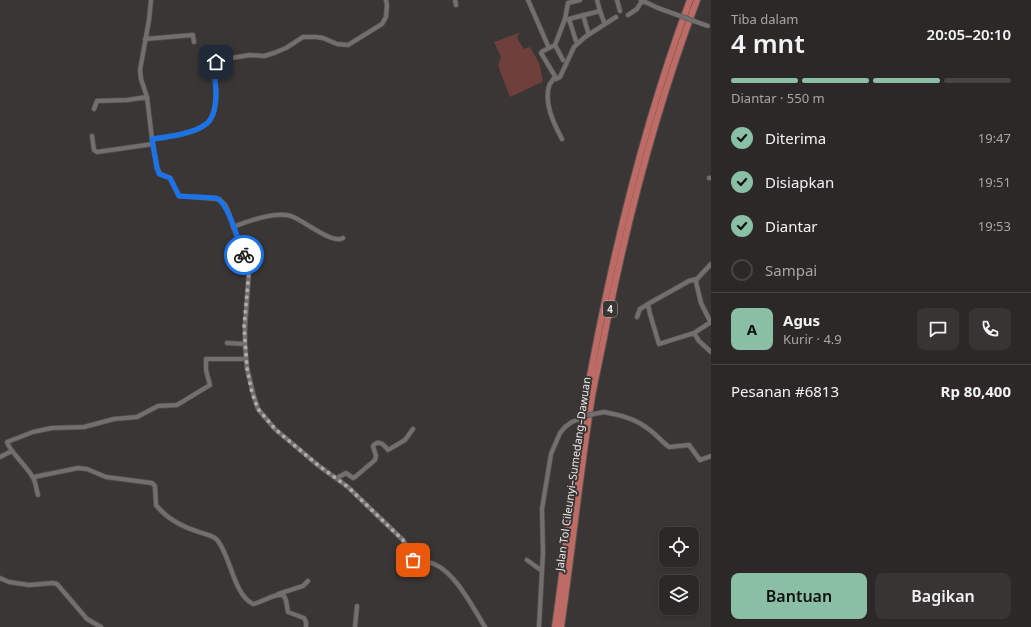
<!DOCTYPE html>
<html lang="id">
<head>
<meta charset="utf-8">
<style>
	:root { --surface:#2c2828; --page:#383434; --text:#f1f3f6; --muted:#a6a6a8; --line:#484445; --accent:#8abfa5 }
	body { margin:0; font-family:"Noto Sans",sans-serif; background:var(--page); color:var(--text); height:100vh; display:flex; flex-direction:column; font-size:15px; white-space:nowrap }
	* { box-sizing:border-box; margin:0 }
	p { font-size:13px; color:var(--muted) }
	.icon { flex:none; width:22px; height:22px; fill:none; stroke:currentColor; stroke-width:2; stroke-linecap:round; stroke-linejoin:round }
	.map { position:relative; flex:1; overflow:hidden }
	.panel { display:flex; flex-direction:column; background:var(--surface); width:320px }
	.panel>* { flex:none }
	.fabs { position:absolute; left:659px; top:527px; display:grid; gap:8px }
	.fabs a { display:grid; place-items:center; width:40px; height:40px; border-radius:8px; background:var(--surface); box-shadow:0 2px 6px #0003,0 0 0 1px var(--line); font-size:20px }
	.pin { position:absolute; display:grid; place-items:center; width:34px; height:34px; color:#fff; margin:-17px; border-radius:8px; box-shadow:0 2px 6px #0006 }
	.courier { position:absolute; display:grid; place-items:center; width:40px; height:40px; margin:-20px; border:3px solid #1a73e8; border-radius:50%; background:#fff; color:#222; box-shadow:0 1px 5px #0007 }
	.headline em { font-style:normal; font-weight:600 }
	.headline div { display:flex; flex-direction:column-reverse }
	.headline { display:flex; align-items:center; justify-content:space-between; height:68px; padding:0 20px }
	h1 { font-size:26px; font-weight:600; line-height:30px }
	.bar { display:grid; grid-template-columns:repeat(4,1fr); gap:6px 4px; align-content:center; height:48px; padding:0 20px }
	.bar i { height:5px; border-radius:3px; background:var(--line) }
	.bar .current { background:var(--accent) }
	.bar p { grid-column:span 4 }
	.line { display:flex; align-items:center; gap:10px; padding:0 20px; border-top:1px solid var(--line) }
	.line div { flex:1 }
	.round { display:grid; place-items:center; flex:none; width:42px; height:42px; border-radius:8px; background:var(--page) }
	ol { padding:0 20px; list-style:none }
	li { display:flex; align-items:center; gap:12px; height:44px }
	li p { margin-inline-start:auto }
	li .icon { padding:4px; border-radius:50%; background:var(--accent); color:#111; stroke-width:4 }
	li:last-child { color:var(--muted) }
	li i { width:22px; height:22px; border:2px solid var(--line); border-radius:50% }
	.button { display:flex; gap:8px; margin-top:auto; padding:8px 20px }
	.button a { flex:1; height:46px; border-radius:8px; background:var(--accent); color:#111; font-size:16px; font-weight:600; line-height:46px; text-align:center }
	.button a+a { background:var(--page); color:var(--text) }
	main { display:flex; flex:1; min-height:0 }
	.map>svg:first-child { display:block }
</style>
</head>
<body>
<main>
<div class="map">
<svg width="711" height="627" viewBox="0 0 711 627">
	<rect width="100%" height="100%" fill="#3a3635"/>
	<path fill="#6e3f3b" d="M 519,33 L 517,38 L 524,49 L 530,47 L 539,63 L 543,80 L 542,82 L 510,97 L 498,66 L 501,57 L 494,42 Z"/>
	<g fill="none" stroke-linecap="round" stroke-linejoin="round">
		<defs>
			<path id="minor" d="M 151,0 L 149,20 L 140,70 L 141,79 L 147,97 L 152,139 L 157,168 L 160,174 L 170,178 L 179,196 L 219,199 L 225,205 L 228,211 L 249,271 L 245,327 L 245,344 L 247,368 L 253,393 L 258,409 L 275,429 L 319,466 L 348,487 L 378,516 L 403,540 L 410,552 L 413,560 C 420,563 428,561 434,564 C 456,573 473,608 485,627
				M 455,0 L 456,5
				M 528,0 L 549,48
				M 617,0 L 620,11
				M 641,0 L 658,8
				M 600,11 L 604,22
				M 583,15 L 588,32
				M 628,15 L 637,9 L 642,1
				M 565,19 L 568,3 L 580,0
				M 569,19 L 576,41
				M 145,39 L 193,35 L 194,42
				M 555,45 L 543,51 L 541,53 L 555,76 C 554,80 550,82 549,86 C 544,104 554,124 562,139
				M 563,60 L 555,45 L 565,19 L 569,19 L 600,11 L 597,0
				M 555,78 L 556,79 L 560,77 L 574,47 L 585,37 L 616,17
				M 94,109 L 97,101 L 127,100 L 147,97
				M 92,136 L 94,150 L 97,152 L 153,144
				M 152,139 C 168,137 201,133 210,120 C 215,113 216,101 216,93 C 216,84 214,74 213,65 L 215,62 L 225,59 L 250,55 L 264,56 L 274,53 L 286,48 L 303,37 L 316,37 L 323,38 L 337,44 L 348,45 L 382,24 L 386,17 L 387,5 L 386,0
				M 709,178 L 711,178
				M 233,227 C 248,221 275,211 291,216 C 303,220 333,245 343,238
				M 711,264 L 697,279 L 696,282 L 701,303 L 711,323
				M 697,279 L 689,281 L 648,304 L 650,314 L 659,344 L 694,333 L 699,341 L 711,352
				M 637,317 L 640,309 L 648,304
				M 694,333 L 711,322
				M 227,343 L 245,344
				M 604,412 C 619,415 634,418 647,428 C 655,433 661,441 669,447 L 689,445 L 700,460 L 711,456
				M 0,457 L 12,451
				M 34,477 L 78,468 L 87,469 L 106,477 L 152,483 L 155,486 L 156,505 C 166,518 183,527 199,532 C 206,535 214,535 218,541 C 231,558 234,595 253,604 C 261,603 278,591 284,596 C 287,600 287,608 288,612 L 304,618 L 306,622 L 306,627
				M 337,478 L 346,473 L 353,478 L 355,477 L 375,460 L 376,456 L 373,446 C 379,439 384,445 388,450 L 405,440 L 413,429
				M 38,495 C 36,489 36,481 32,476 C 27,467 8,449 7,442 L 33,432 L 52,428 L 84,427 L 114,419 L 137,417 L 158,406 L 177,405 L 210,385 L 206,370 L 206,359 L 246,359
				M 527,560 L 542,571
				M 0,578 L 9,582 L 29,585 L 53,583 L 57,584 L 87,619 L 101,627
				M 278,594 L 303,586 L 308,581
				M 355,627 L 357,606
				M 539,627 L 543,552 L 542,509 L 551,454 L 560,433 L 565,427 L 572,422"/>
			<path id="highway" d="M 555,627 C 566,549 574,471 587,393 C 591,369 596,345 601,320 C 623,212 651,104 690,0
				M 561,627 C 572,550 580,473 592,396 C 597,370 603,344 608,317 C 630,209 658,103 697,0"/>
		</defs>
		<use href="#minor" stroke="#565252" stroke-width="5.5"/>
		<use href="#highway" stroke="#565252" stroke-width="8"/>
		<use href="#minor" stroke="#736f6f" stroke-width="4"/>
		<use href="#highway" stroke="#be6b65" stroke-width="6"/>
		<defs>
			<path id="minor-bridge" d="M 658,8 L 708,26
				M 572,422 L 589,415 L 604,412"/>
		</defs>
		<use href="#minor-bridge" stroke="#565252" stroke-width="5.5" stroke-linecap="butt"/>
		<use href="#minor-bridge" stroke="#736f6f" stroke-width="4"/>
	</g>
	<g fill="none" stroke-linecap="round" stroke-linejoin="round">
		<path stroke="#aeabab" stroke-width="4" stroke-dasharray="0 7.2" d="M 244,255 L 249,271 L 244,327 L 247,368 L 252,393 L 258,409 L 275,429 L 319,466 L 348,487 L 378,516 L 403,540 L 410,552 L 413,560"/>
		<path stroke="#1a73e8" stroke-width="5" d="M 216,62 L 213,65 C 214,74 216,84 216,93 C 216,101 215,113 210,120 C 201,133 168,137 152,139 L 157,168 L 159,174 L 170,178 L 179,196 L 216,198 C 228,202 239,243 244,255"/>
	</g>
	<g text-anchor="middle" stroke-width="4" stroke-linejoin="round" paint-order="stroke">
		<rect fill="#3a3635" stroke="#b7b4b4" stroke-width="1" x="603" y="301" width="14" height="16" rx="3"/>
		<g font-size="10" font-weight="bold" fill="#edeaea">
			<text x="610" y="313">4</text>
		</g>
		<g font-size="11" fill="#edeaea" stroke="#3a3635">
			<text transform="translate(573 474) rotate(-82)" y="4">Jalan Tol Cileunyi–Sumedang–Dawuan</text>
		</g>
	</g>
</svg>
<div class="fabs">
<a><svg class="icon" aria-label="locate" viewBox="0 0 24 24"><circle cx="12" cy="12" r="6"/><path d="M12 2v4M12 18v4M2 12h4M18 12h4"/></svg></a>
<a><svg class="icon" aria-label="layers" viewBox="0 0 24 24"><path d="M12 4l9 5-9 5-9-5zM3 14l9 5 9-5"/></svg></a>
</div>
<div class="pin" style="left:413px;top:560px;background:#ea580c"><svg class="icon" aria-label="bag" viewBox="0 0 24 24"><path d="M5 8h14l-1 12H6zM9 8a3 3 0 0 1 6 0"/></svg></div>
<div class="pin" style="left:216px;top:62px;background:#1f2937"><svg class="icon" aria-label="home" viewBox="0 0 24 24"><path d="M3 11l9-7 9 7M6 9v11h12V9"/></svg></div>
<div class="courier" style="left:244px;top:255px"><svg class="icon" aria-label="bike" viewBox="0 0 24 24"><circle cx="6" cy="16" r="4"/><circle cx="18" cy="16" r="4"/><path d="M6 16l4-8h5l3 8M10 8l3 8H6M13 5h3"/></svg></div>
</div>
<section class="panel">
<div class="headline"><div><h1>4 mnt</h1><p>Tiba dalam</p></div><em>20:05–20:10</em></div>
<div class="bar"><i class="current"></i><i class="current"></i><i class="current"></i><i></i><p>Diantar · 550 m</p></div>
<ol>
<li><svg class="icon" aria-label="check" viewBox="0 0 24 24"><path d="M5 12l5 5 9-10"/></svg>Diterima<p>19:47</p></li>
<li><svg class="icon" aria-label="check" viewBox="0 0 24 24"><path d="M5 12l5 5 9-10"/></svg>Disiapkan<p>19:51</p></li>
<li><svg class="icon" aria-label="check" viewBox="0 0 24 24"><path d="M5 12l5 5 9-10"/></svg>Diantar<p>19:53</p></li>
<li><i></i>Sampai</li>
</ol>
<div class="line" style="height:72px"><b class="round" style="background:var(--accent);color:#111">A</b><div><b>Agus</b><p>Kurir · 4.9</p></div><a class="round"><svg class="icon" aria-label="chat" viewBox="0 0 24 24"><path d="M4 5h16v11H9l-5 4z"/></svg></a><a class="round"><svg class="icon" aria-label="phone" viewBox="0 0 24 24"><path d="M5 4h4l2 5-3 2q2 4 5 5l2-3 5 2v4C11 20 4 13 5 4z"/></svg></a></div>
<div class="line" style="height:52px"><div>Pesanan #6813</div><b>Rp 80,400</b></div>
<div class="button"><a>Bantuan</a><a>Bagikan</a></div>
</section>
</main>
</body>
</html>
